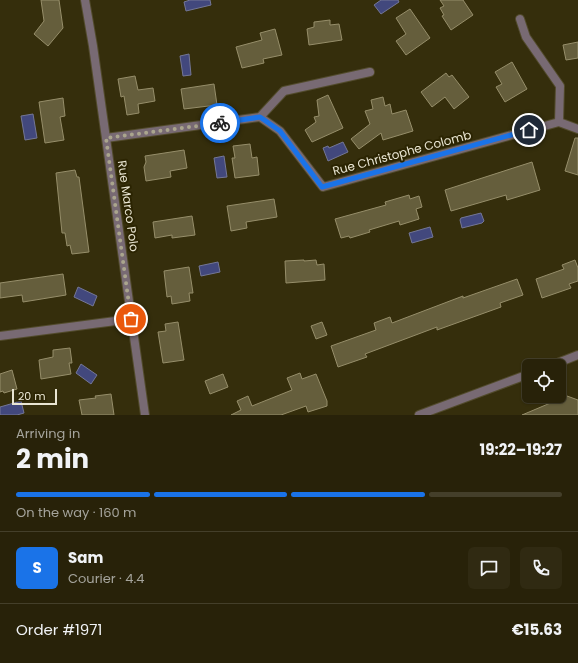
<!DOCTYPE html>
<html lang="en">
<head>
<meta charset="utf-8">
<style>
	:root { --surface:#282209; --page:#302a12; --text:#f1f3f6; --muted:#a5a49c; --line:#443f2a; --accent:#1a73e8 }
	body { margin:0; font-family:Poppins,sans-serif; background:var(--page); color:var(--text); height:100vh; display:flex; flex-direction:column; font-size:15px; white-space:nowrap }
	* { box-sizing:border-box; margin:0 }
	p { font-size:13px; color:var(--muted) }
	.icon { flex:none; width:22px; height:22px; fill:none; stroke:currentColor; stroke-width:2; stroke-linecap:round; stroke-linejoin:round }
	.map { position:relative; height:415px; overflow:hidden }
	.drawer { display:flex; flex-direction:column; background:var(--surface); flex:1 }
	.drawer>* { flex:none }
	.buttons { position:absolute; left:522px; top:359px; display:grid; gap:8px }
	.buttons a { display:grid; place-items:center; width:44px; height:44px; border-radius:6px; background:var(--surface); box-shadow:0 1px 3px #0004,0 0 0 1px var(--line); font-size:20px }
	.scale { position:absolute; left:12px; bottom:10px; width:45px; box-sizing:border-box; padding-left:4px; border:2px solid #e9e5d2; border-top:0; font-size:11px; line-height:14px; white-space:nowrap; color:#e9e5d2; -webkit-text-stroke:3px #2b2402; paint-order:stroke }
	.pin { position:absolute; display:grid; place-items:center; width:34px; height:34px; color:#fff; margin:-17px; border:2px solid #fff; border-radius:50%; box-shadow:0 1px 4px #0007 }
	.courier { position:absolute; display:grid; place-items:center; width:40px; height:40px; margin:-20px; border:3px solid #1a73e8; border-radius:50%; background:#fff; color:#222; box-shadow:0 1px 5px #0007 }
	.summary em { font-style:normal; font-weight:700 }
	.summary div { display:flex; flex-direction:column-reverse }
	.summary { display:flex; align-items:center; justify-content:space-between; height:68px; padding:0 16px }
	h1 { font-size:26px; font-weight:700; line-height:30px }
	.bar { display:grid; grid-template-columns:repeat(4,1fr); gap:6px 4px; align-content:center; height:48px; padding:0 16px }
	.bar i { height:5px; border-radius:3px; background:var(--line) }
	.bar .active { background:var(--accent) }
	.bar p { grid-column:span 4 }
	.line { display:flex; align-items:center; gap:10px; padding:0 16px; border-top:1px solid var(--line) }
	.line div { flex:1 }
	.round { display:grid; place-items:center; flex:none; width:42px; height:42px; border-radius:6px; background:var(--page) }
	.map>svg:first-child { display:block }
</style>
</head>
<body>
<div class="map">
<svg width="578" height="415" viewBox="0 0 578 415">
	<rect width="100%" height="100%" fill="#352e0c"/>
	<path fill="#42487d" stroke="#747796" d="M 190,0 L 210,0 L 211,5 L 186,11 L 184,2 Z
		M 381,0 L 398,0 L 399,2 L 381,14 L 374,5 Z
		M 189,54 L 191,75 L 183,76 L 180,56 Z
		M 33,114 L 37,138 L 25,140 L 21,116 Z
		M 343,142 L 348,152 L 328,161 L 323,148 L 328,146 L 329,148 Z
		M 224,156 L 227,177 L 217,178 L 214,158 Z
		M 481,213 L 484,221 L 482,223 L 462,228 L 460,220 L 461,218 Z
		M 430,227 L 433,237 L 412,243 L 409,233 Z
		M 218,262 L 220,272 L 201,276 L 199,266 Z
		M 78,287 L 97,296 L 93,306 L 74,297 Z
		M 81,364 L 97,375 L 91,384 L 76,373 Z
		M 21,401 L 24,413 L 17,415 L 0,415 L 0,407 Z"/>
	<path fill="#655e3c" stroke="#968e6a" d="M 41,0 L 59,0 L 63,28 L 48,46 L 34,34 L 44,21 Z
		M 440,0 L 463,0 L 473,15 L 451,30 L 442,16 L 444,15 L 440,8 L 444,6 Z
		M 410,9 L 430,38 L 406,55 L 396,41 L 406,34 L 396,18 Z
		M 330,20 L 330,25 L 339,24 L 342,40 L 309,45 L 307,29 L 314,27 L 314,22 Z
		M 275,29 L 282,55 L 263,59 L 264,63 L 242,68 L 236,47 L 262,40 L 260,33 Z
		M 578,42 L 578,58 L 566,60 L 563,45 Z
		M 512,62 L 527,89 L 505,102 L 496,87 L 502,84 L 495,72 Z
		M 446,73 L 449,77 L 452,75 L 469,97 L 454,109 L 445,97 L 432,107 L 421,92 Z
		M 135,76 L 138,90 L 153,88 L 155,101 L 138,104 L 139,113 L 127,115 L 124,96 L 121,97 L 118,79 Z
		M 214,84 L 217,105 L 184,109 L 181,89 Z
		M 328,95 L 343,128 L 312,142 L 305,130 L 316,122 L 314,117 L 319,116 L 317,100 Z
		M 383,97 L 385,106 L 390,104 L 392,114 L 406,110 L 413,131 L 383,140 L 381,133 L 359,149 L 351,139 L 370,124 L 365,111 L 373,109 L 371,100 Z
		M 63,98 L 65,116 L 60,117 L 64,140 L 45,143 L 39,102 Z
		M 575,138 L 578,138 L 578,175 L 565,171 Z
		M 250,144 L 252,158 L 257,157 L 259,175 L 235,178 L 232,158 L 235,158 L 233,146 Z
		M 184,150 L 187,168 L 170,171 L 171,177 L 146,181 L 144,167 L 146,162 L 145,156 Z
		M 532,162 L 540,190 L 507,200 L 506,195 L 451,211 L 445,190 Z
		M 75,170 L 77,177 L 79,177 L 89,252 L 72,254 L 70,245 L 67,246 L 65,233 L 62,233 L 56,173 Z
		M 409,195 L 410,199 L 419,196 L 422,207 L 416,209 L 419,219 L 400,225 L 399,221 L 369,230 L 370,232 L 350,238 L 349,236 L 341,238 L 335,219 L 386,205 L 385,202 Z
		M 274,199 L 277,217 L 246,222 L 247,228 L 231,231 L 227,206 Z
		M 192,216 L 195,235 L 172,238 L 172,235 L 155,238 L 153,222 Z
		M 304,260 L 304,261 L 316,260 L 317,265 L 324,264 L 325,280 L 286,283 L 285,261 Z
		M 575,260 L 578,268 L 578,281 L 569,284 L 571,288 L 542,298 L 536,279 L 564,269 L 562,265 Z
		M 189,267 L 193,293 L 189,293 L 190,301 L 172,304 L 171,296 L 167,297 L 164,271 Z
		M 63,274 L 66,295 L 23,302 L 22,295 L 0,298 L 0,283 Z
		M 517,279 L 523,295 L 500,303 L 501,307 L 437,330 L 437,327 L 365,354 L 367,357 L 338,367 L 331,346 L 376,330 L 374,323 L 390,317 L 392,323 L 463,296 L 463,298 Z
		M 178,322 L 184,360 L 163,363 L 158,332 L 166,331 L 165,324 Z
		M 322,322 L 327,335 L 316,339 L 311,326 Z
		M 70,348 L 72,363 L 69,363 L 71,374 L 41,379 L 39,360 L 53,357 L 53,350 Z
		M 12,370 L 17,389 L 4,393 L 3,391 L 0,392 L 0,374 Z
		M 300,373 L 302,379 L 316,374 L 327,401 L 327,406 L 308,412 L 306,406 L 281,415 L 231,415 L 241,410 L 237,401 L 248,396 L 252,406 L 292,390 L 287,378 Z
		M 223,374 L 228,387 L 210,394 L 205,381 Z
		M 111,394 L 114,415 L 82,415 L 79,400 L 96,398 L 95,396 Z
		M 567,396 L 578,400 L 578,415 L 522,415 Z"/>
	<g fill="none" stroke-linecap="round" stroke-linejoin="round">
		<defs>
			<path id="street" d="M 85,0 L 93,46 L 145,415
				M 520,19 L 526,37 L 560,86 L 559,122
				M 260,117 L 284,91 L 370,72
				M 106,138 L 260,117 L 280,131 L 323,187 L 559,122 L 578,129
				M 0,336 L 131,319
				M 550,366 L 578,355
				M 419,415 L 529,374"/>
		</defs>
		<use href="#street" stroke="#524b2c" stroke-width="10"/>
		<use href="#street" stroke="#786a73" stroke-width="8"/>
	</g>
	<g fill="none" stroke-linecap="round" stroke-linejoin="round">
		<path stroke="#aaa58d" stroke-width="4" stroke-dasharray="0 7.2" d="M 131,319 L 106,138 L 220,123"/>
		<path stroke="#1a73e8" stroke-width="5" d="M 220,123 L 260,117 L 280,131 L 322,187 L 529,130"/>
	</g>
	<g text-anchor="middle" stroke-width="4" stroke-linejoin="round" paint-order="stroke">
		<g font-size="12" fill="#e9e5d2" stroke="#2b2402">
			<text transform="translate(402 153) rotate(-15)" y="4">Rue Christophe Colomb</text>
			<text transform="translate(128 206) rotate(82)" y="4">Rue Marco Polo</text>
		</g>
	</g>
</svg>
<div class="buttons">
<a><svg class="icon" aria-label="locate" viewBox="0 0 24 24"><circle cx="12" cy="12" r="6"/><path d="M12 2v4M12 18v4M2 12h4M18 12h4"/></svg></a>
</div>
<div class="scale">20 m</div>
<div class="pin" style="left:131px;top:319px;background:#ea580c"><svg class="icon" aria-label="bag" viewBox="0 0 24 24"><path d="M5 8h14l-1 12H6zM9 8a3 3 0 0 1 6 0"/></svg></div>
<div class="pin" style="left:529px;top:130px;background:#1f2937"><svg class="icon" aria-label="home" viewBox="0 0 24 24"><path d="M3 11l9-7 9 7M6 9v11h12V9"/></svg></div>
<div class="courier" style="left:220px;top:123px"><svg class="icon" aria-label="bike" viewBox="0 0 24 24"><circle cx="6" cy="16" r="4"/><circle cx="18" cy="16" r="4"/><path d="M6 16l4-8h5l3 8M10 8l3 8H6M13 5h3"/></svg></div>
</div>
<section class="drawer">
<div class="summary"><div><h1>2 min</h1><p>Arriving in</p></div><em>19:22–19:27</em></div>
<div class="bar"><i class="active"></i><i class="active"></i><i class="active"></i><i></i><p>On the way · 160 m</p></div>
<div class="line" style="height:72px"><b class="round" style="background:var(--accent);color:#fff">S</b><div><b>Sam</b><p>Courier · 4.4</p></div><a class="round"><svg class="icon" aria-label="chat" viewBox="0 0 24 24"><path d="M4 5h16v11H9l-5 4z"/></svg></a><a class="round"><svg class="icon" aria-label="phone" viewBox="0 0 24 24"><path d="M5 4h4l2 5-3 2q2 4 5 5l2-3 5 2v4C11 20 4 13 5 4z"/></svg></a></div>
<div class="line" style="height:52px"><div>Order #1971</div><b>€15.63</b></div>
</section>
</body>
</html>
